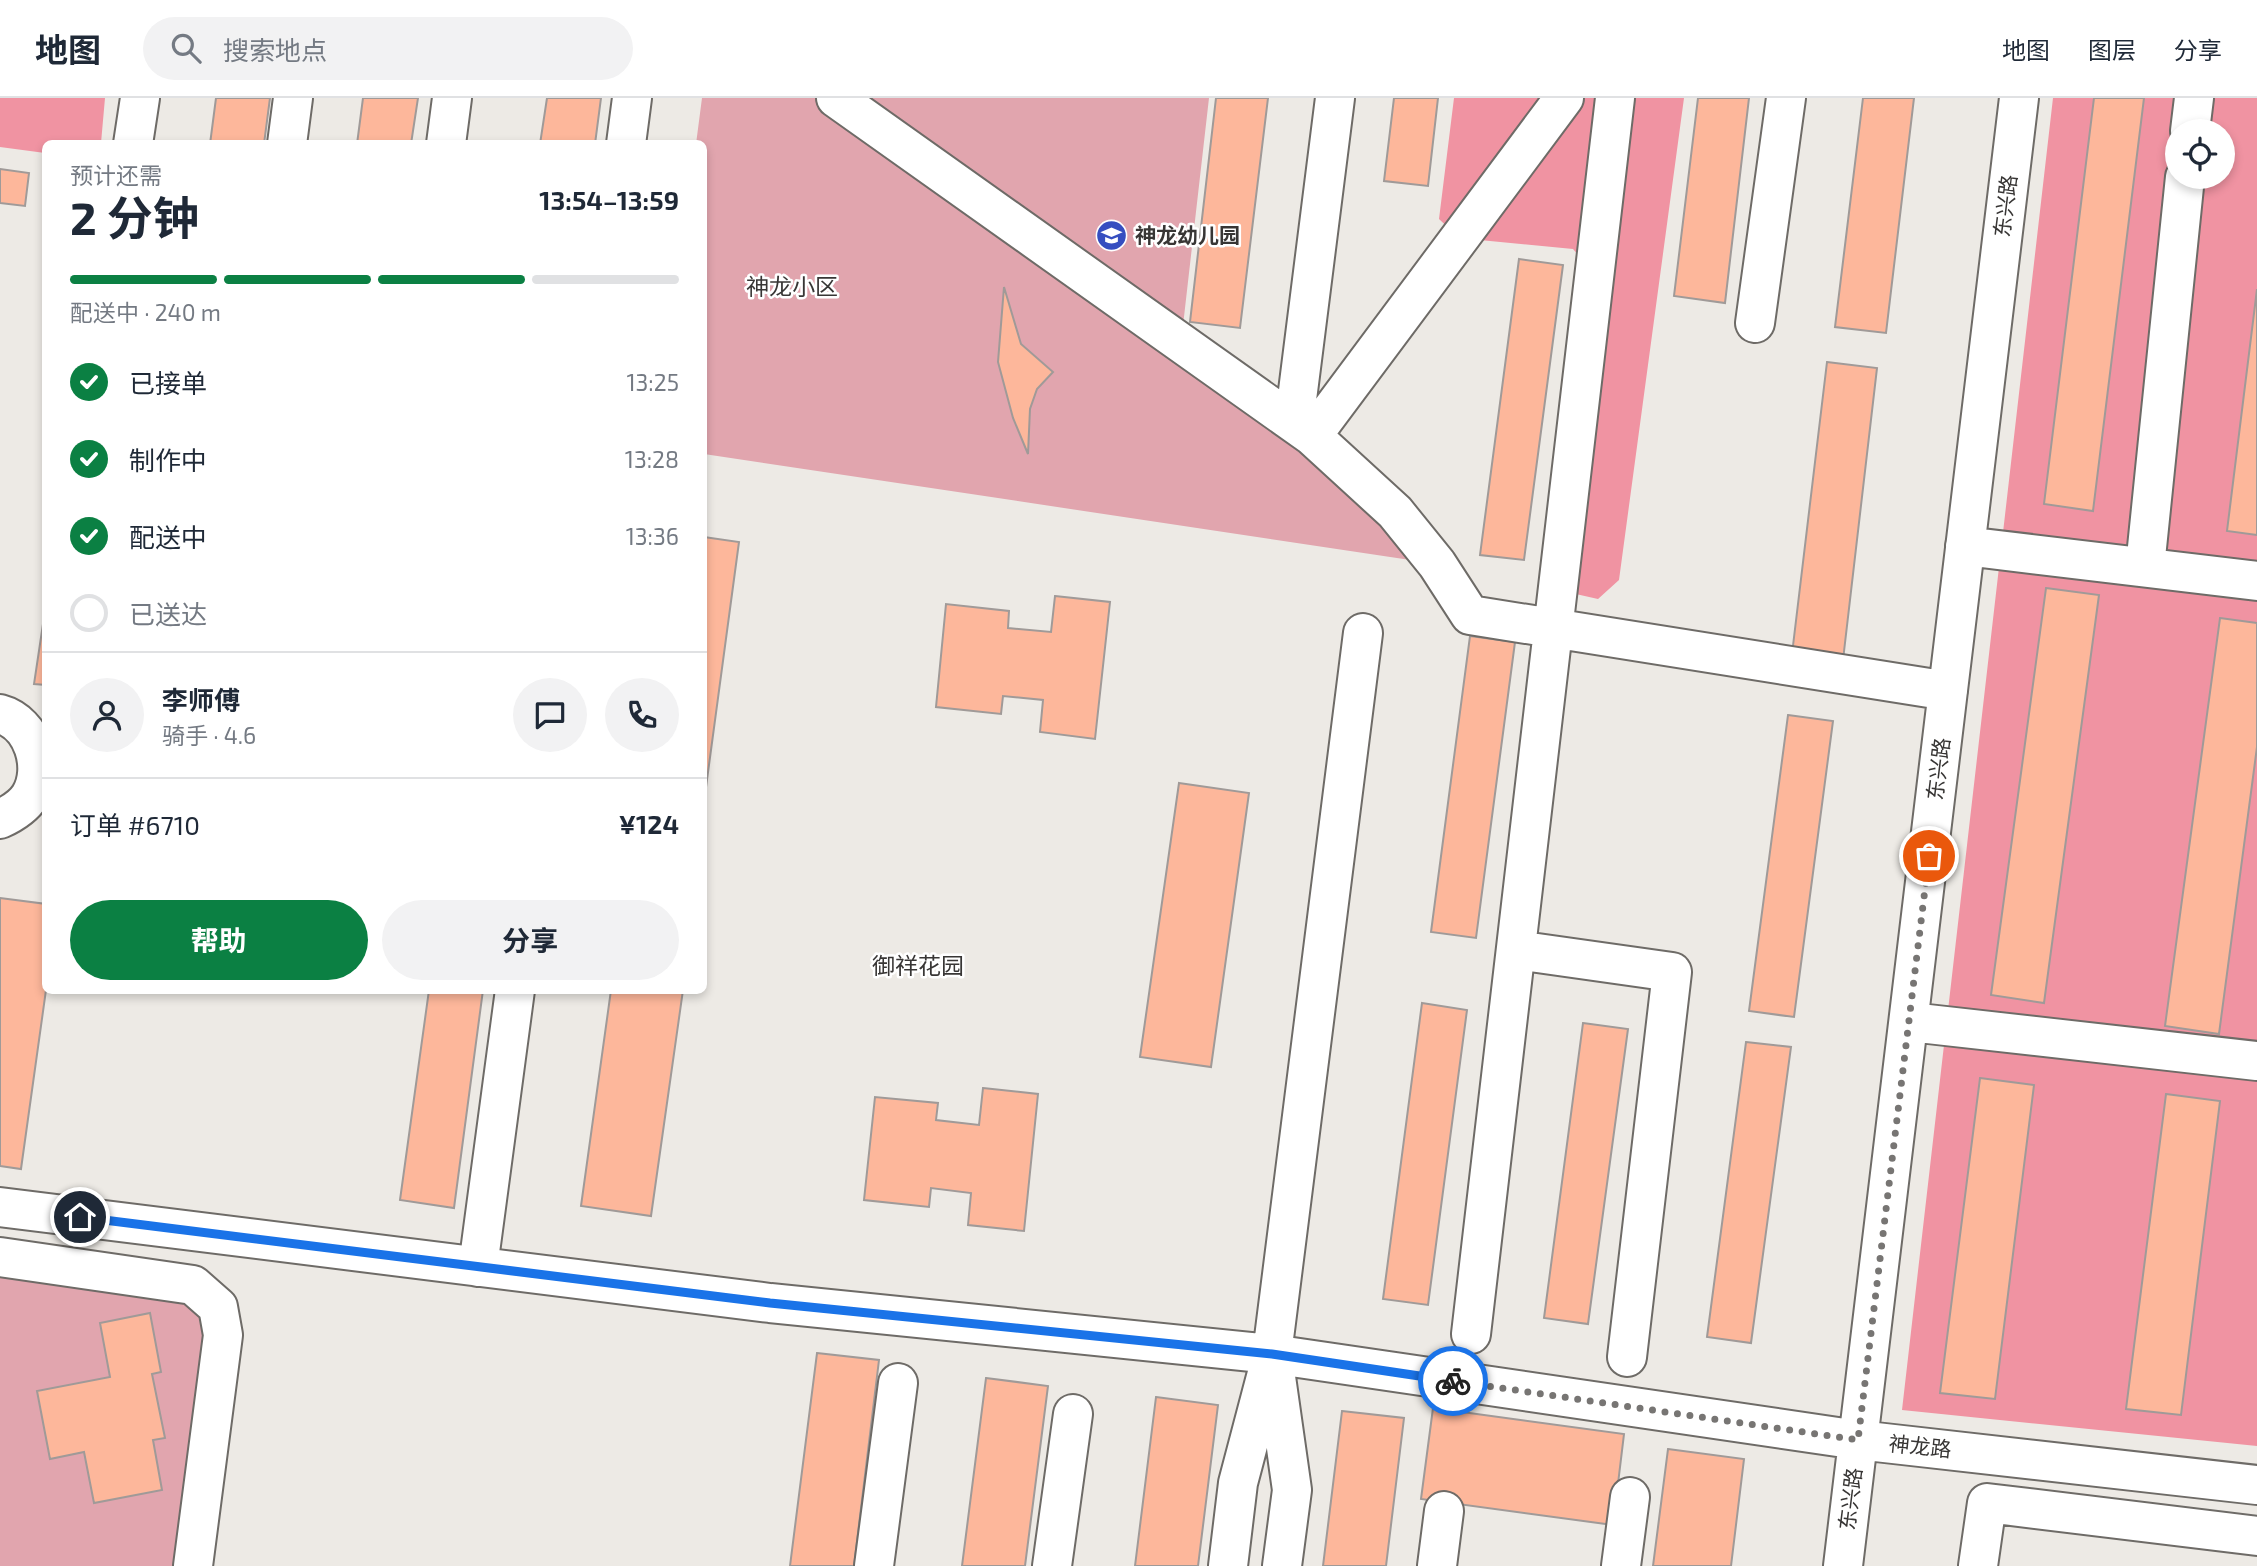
<!DOCTYPE html>
<html lang="zh">
<head>
<meta charset="utf-8">
<style>
	:root { --surface:#fff; --page:#f2f2f3; --text:#1f2937; --muted:#747a83; --line:#e0e1e3; --accent:#0b8043 }
	body { margin:0; font-family:"Exo 2","Noto Sans SC",sans-serif; background:var(--page); color:var(--text); height:100vh; display:flex; flex-direction:column; font-size:26px; white-space:nowrap }
	* { box-sizing:border-box; margin:0 }
	p { font-size:23px; color:var(--muted) }
	.icon { flex:none; width:38px; height:38px; fill:none; stroke:currentColor; stroke-width:2; stroke-linecap:round; stroke-linejoin:round }
	.map { position:relative; flex:1; overflow:hidden }
	.side { position:absolute; left:42px; top:42px; width:665px; height:854px; display:flex; flex-direction:column; background:var(--surface); border-radius:10px; box-shadow:0 4px 10px #0003 }
	.side>* { flex:none }
	.fabs { position:absolute; left:2165px; top:21px; display:grid; gap:14px }
	.fabs a { display:grid; place-items:center; width:70px; height:70px; border-radius:50%; background:var(--surface); box-shadow:0 4px 10px #0003; font-size:35px }
	.pin { position:absolute; display:grid; place-items:center; width:60px; height:60px; color:#fff; margin:-30px; border:4px solid #fff; border-radius:50%; box-shadow:0 2px 7px #0007 }
	.courier { position:absolute; display:grid; place-items:center; width:70px; height:70px; margin:-35px; border:5px solid #1a73e8; border-radius:50%; background:#fff; color:#222; box-shadow:0 2px 9px #0007 }
	.summary em { font-style:normal; font-weight:700 }
	.summary div { display:flex; flex-direction:column-reverse }
	.summary { display:flex; align-items:center; justify-content:space-between; height:119px; padding:0 28px }
	h1 { font-size:46px; font-weight:700; line-height:52px }
	.bar { display:grid; grid-template-columns:repeat(4,1fr); gap:10px 7px; align-content:center; height:84px; padding:0 28px }
	.bar i { height:9px; border-radius:5px; background:var(--line) }
	.bar .active { background:var(--accent) }
	.bar p { grid-column:span 4 }
	.line { display:flex; align-items:center; gap:18px; padding:0 28px; border-top:2px solid var(--line) }
	.line div { flex:1 }
	.round { display:grid; place-items:center; flex:none; width:74px; height:74px; border-radius:37px; background:var(--page) }
	ol { padding:0 28px; list-style:none }
	li { display:flex; align-items:center; gap:21px; height:77px }
	li p { margin-inline-start:auto }
	li .icon { padding:7px; border-radius:50%; background:var(--accent); color:#fff; stroke-width:4 }
	li:last-child { color:var(--muted) }
	li i { width:38px; height:38px; border:4px solid var(--line); border-radius:50% }
	.button { display:flex; gap:14px; margin-top:auto; padding:14px 28px }
	.button a { flex:1; height:80px; border-radius:42px; background:var(--accent); color:#fff; font-size:28px; font-weight:700; line-height:80px; text-align:center }
	.button a+a { background:var(--page); color:var(--text) }
	header { display:flex; align-items:center; gap:42px; box-sizing:border-box; height:98px; padding:0 35px; background:var(--surface); border-bottom:2px solid var(--line) }
	header strong { font-size:33px }
	nav { display:flex; gap:38px; margin-inline-start:auto; font-size:24px }
	.search { width:490px; height:63px; background:var(--page); display:flex; align-items:center; gap:18px; box-sizing:border-box; padding:0 24px; border-radius:38px; color:var(--muted); font-size:26px }
	.map>svg:first-child { display:block }
</style>
</head>
<body>
<header>
<strong>地图</strong>
<div class="search"><svg class="icon" aria-label="search" viewBox="0 0 24 24"><circle cx="10" cy="10" r="6"/><path d="M15 15l6 6"/></svg>搜索地点</div>
<nav><a>地图</a><a>图层</a><a>分享</a></nav>
</header>
<div class="map">
<svg width="2257" height="1468" viewBox="0 0 2257 1468">
	<rect width="100%" height="100%" fill="#edeae5"/>
	<path fill="#e1a5ae" d="M 702,0 L 1209,0 L 1181,245 L 1437,466 L 704,356 L 704,46 L 696,46 Z
		M 0,1159 L 218,1209 L 193,1468 L 0,1468 Z"/>
	<path fill="#f093a2" fill-rule="evenodd" d="M 0,0 L 105,0 L 101,45 L 46,46 L 45,55 L 0,49 Z
		M 1454,0 L 1684,0 L 1619,482 L 1598,501 L 1558,492 L 1594,175 L 1573,151 L 1459,140 L 1439,121 Z
		M 2053,0 L 2257,0 L 2257,1348 L 1902,1312 ZM 2177,33 L 2222,33 L 2222,79 L 2177,79 Z"/>
	<path fill="#fdb79b" stroke="#a09a98" stroke-width="2" d="M 216,0 L 270,0 L 264,46 L 210,46 Z
		M 363,0 L 418,0 L 411,46 L 357,46 Z
		M 547,0 L 601,0 L 595,46 L 540,46 Z
		M 1216,0 L 1268,0 L 1240,230 L 1190,224 Z
		M 1394,0 L 1438,0 L 1428,88 L 1384,83 Z
		M 1698,0 L 1749,0 L 1725,205 L 1674,198 Z
		M 1863,0 L 1914,0 L 1886,235 L 1835,229 Z
		M 2094,0 L 2144,0 L 2093,413 L 2044,406 Z
		M 0,71 L 29,75 L 25,108 L 0,105 Z
		M 1519,161 L 1563,167 L 1524,462 L 1480,457 Z
		M 1004,189 L 1021,246 L 1053,274 L 1037,291 L 1030,311 L 1028,356 L 1013,320 L 998,264 Z
		M 2257,191 L 2257,437 L 2227,433 Z
		M 1827,264 L 1877,270 L 1843,562 L 1792,556 Z
		M 704,439 L 739,444 L 704,704 Z
		M 2046,490 L 2099,497 L 2044,905 L 1991,897 Z
		M 1055,498 L 1110,504 L 1095,641 L 1040,634 L 1043,602 L 1003,598 L 1001,616 L 936,609 L 946,506 L 1009,513 L 1008,530 L 1051,534 Z
		M 46,506 L 46,587 L 34,586 Z
		M 2220,520 L 2257,525 L 2257,649 L 2219,936 L 2165,928 Z
		M 1470,538 L 1515,544 L 1476,840 L 1431,834 Z
		M 1788,617 L 1833,623 L 1794,919 L 1749,913 Z
		M 1179,685 L 1249,695 L 1211,969 L 1140,959 Z
		M 0,800 L 46,806 L 46,892 L 21,1071 L 0,1068 Z
		M 429,892 L 483,892 L 454,1110 L 400,1102 Z
		M 611,892 L 683,892 L 651,1118 L 581,1108 Z
		M 1422,905 L 1467,912 L 1428,1207 L 1383,1201 Z
		M 1583,925 L 1628,931 L 1588,1226 L 1544,1220 Z
		M 1746,944 L 1791,949 L 1751,1245 L 1707,1239 Z
		M 1980,980 L 2034,987 L 1995,1301 L 1940,1295 Z
		M 983,990 L 1038,996 L 1024,1133 L 968,1127 L 971,1095 L 931,1090 L 929,1109 L 864,1102 L 875,999 L 938,1005 L 936,1022 L 979,1027 Z
		M 2166,996 L 2220,1003 L 2181,1317 L 2126,1311 Z
		M 150,1215 L 161,1274 L 152,1276 L 165,1340 L 153,1342 L 162,1392 L 94,1405 L 84,1354 L 50,1361 L 37,1293 L 110,1279 L 100,1225 Z
		M 817,1255 L 879,1262 L 854,1468 L 790,1468 Z
		M 986,1280 L 1048,1288 L 1025,1468 L 962,1468 Z
		M 1156,1299 L 1218,1307 L 1198,1468 L 1135,1468 Z
		M 1433,1310 L 1624,1336 L 1613,1427 L 1421,1401 Z
		M 1342,1313 L 1404,1320 L 1386,1468 L 1323,1468 Z
		M 1668,1351 L 1744,1361 L 1731,1468 L 1653,1468 Z"/>
	<g fill="none" stroke-linecap="round" stroke-linejoin="round">
		<defs>
			<path id="minor" d="M 836,0 L 1312,338 L 1564,0
				M 2190,33 L 2194,0
				M 133,46 L 140,0
				M 287,46 L 293,0
				M 446,46 L 452,0
				M 626,46 L 632,0
				M 1755,225 L 1786,0
				M 1294,325 L 1335,0
				M 1312,338 L 1395,414 L 1437,466 L 1470,517 L 1948,593
				M 1965,448 L 2257,483
				M 2145,469 L 2185,79
				M 0,616 C 33,625 47,670 30,698 C 23,709 11,716 0,721
				M 1516,852 L 1672,874 L 1627,1259
				M 1910,924 L 2257,963
				M 0,1109 L 770,1205 L 1272,1256 L 1858,1342 L 2257,1387
				M 0,1159 L 193,1187 L 218,1209 L 223,1237 L 193,1468
				M 478,1169 L 515,892
				M 1471,1236 L 1615,0
				M 1275,1272 L 1292,1392 L 1282,1468
				M 874,1468 L 898,1285
				M 1052,1468 L 1073,1316
				M 1228,1468 L 1238,1385 L 1272,1256 L 1363,535
				M 1437,1468 L 1444,1413
				M 1621,1468 L 1630,1399
				M 1843,1468 L 2019,0
				M 1978,1468 L 1987,1405 L 2257,1438"/>
		</defs>
		<use href="#minor" stroke="#6e6b67" stroke-width="42"/>
		<use href="#minor" stroke="#fff" stroke-width="38"/>
	</g>
	<g fill="none" stroke-linecap="round" stroke-linejoin="round">
		<path stroke="#777573" stroke-width="7" stroke-dasharray="0 12.6" d="M 1453,1283 L 1858,1342 L 1929,758"/>
		<path stroke="#1a73e8" stroke-width="9" d="M 80,1119 L 770,1205 L 1272,1256 L 1453,1283"/>
	</g>
	<defs>
		<symbol id="school-disc" viewBox="-11 -11 22 22"><circle r="9.5" fill="#364ec0" stroke="#fff"/><path d="M0-5L7-2L0 1L-7-2ZM-4 1L0 2.5L4 1V4Q0 6-4 4Z" fill="#fff"/></symbol>
	</defs>
	<g fill-rule="evenodd">
		<use href="#school-disc" x="1094" y="120" width="35" height="35"/>
	</g>
	<g text-anchor="middle" stroke-width="5" stroke-linejoin="round" paint-order="stroke">
		<g font-size="21" fill="#383635" stroke="#fff">
			<text transform="translate(2006 108) rotate(-83)" y="7">东兴路</text>
			<text transform="translate(1939 671) rotate(-83)" y="7">东兴路</text>
			<text transform="translate(1920 1349) rotate(6)" y="7">神龙路</text>
			<text transform="translate(1851 1401) rotate(-83)" y="7">东兴路</text>
		</g>
		<g font-size="21" font-weight="bold" fill="#383635" stroke="#fff" text-anchor="start">
			<text x="1135" y="145">神龙幼儿园</text>
		</g>
		<g font-size="23" fill="#383635" stroke="#fff">
			<text x="792" y="197">神龙小区</text>
			<text x="918" y="876">御祥花园</text>
		</g>
	</g>
</svg>
<div class="fabs">
<a><svg class="icon" aria-label="locate" viewBox="0 0 24 24"><circle cx="12" cy="12" r="6"/><path d="M12 2v4M12 18v4M2 12h4M18 12h4"/></svg></a>
</div>
<div class="pin" style="left:1929px;top:758px;background:#ea580c"><svg class="icon" aria-label="bag" viewBox="0 0 24 24"><path d="M5 8h14l-1 12H6zM9 8a3 3 0 0 1 6 0"/></svg></div>
<div class="pin" style="left:80px;top:1119px;background:#1f2937"><svg class="icon" aria-label="home" viewBox="0 0 24 24"><path d="M3 11l9-7 9 7M6 9v11h12V9"/></svg></div>
<div class="courier" style="left:1453px;top:1283px"><svg class="icon" aria-label="bike" viewBox="0 0 24 24"><circle cx="6" cy="16" r="4"/><circle cx="18" cy="16" r="4"/><path d="M6 16l4-8h5l3 8M10 8l3 8H6M13 5h3"/></svg></div>
<section class="side">
<div class="summary"><div><h1>2 分钟</h1><p>预计还需</p></div><em>13:54–13:59</em></div>
<div class="bar"><i class="active"></i><i class="active"></i><i class="active"></i><i></i><p>配送中 · 240 m</p></div>
<ol>
<li><svg class="icon" aria-label="check" viewBox="0 0 24 24"><path d="M5 12l5 5 9-10"/></svg>已接单<p>13:25</p></li>
<li><svg class="icon" aria-label="check" viewBox="0 0 24 24"><path d="M5 12l5 5 9-10"/></svg>制作中<p>13:28</p></li>
<li><svg class="icon" aria-label="check" viewBox="0 0 24 24"><path d="M5 12l5 5 9-10"/></svg>配送中<p>13:36</p></li>
<li><i></i>已送达</li>
</ol>
<div class="line" style="height:126px"><a class="round"><svg class="icon" aria-label="person" viewBox="0 0 24 24"><circle cx="12" cy="8" r="4"/><path d="M4 21q1-7 8-7t8 7"/></svg></a><div><b>李师傅</b><p>骑手 · 4.6</p></div><a class="round"><svg class="icon" aria-label="chat" viewBox="0 0 24 24"><path d="M4 5h16v11H9l-5 4z"/></svg></a><a class="round"><svg class="icon" aria-label="phone" viewBox="0 0 24 24"><path d="M5 4h4l2 5-3 2q2 4 5 5l2-3 5 2v4C11 20 4 13 5 4z"/></svg></a></div>
<div class="line" style="height:91px"><div>订单 #6710</div><b>¥124</b></div>
<div class="button"><a>帮助</a><a>分享</a></div>
</section>
</div>
</body>
</html>
